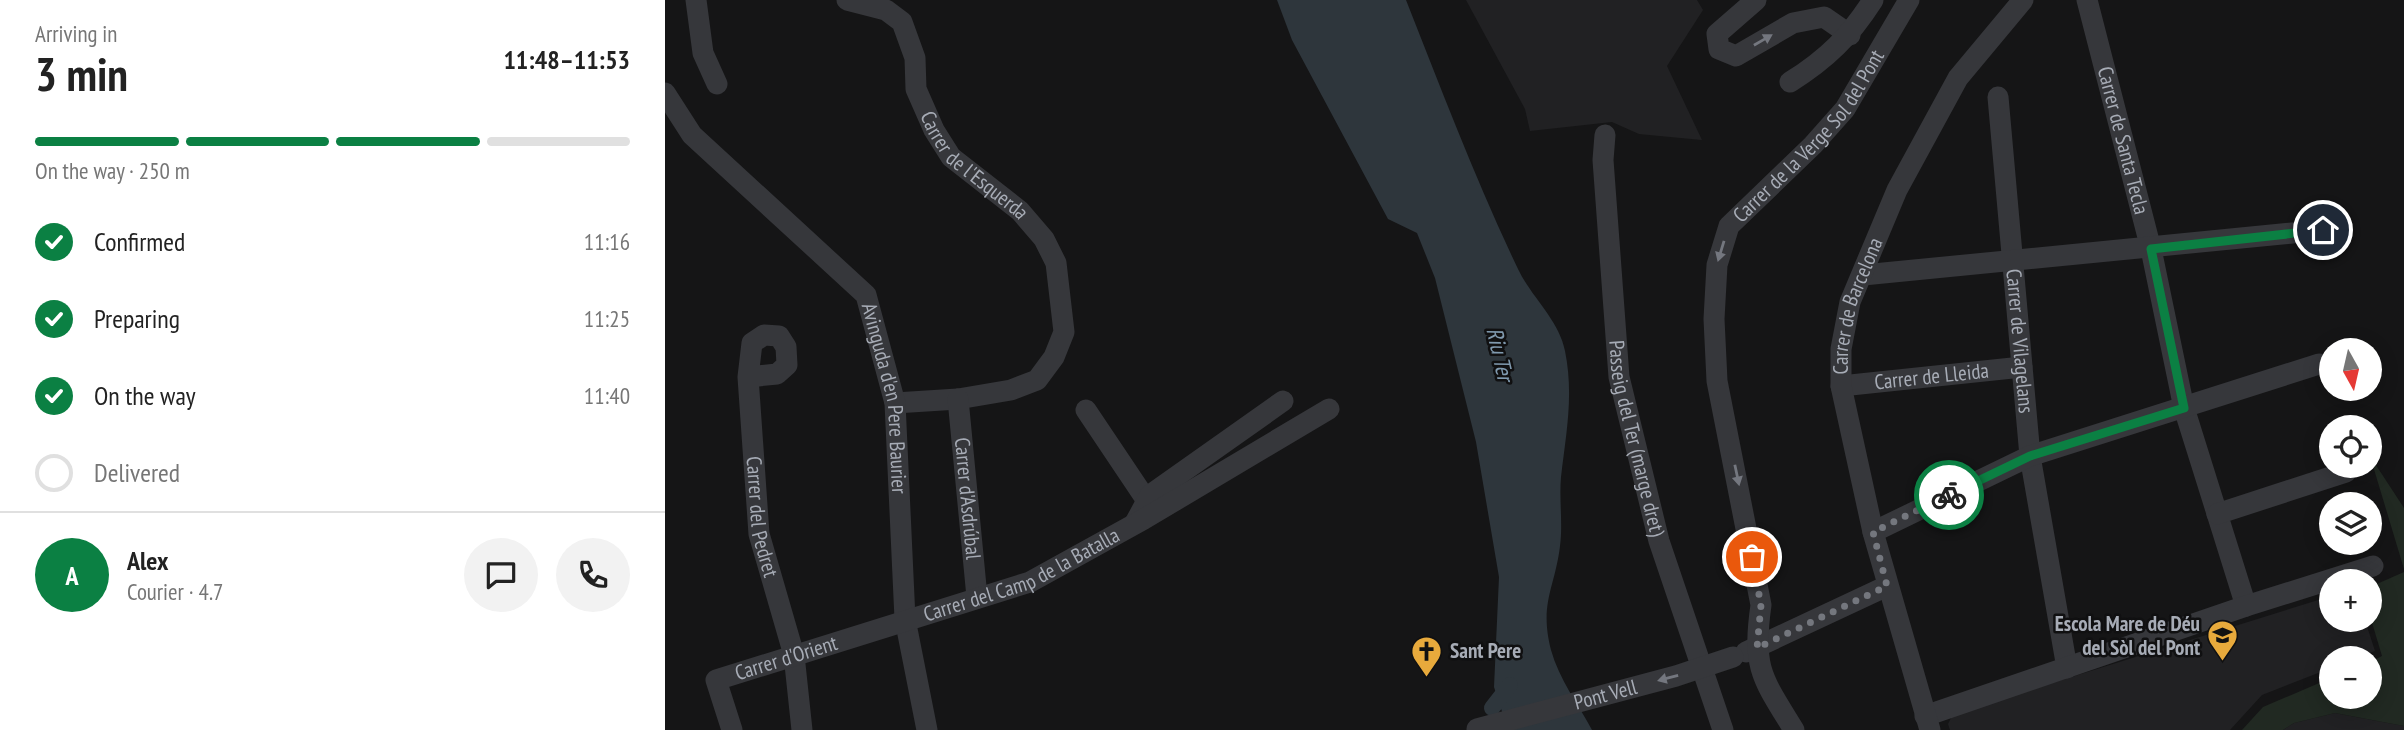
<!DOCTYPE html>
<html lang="en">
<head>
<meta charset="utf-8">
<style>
	:root { --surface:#fff; --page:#f2f2f2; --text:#222; --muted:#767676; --line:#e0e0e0; --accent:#0b8043 }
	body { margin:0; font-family:"PT Sans Narrow",sans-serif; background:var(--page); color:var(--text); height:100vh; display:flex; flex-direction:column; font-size:26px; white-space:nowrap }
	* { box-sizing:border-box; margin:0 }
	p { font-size:23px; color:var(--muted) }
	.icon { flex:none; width:38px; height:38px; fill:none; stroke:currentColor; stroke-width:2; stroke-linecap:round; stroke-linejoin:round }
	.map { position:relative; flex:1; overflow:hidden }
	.drawer { display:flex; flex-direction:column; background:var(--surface); width:665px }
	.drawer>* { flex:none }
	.needle { width:46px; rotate:172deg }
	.tools { position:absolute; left:1654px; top:338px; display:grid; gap:14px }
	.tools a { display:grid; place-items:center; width:63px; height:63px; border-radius:50%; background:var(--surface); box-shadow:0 4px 18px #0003; font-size:35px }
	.pin { position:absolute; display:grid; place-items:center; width:60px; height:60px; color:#fff; margin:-30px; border:4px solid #fff; border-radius:50%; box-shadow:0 2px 7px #0007 }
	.courier { position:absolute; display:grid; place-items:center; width:70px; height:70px; margin:-35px; border:5px solid #0b8043; border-radius:50%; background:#fff; color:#222; box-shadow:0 2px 9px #0007 }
	.overview em { font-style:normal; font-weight:800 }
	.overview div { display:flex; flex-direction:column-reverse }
	.overview { display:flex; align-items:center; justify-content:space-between; height:119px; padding:0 35px }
	h1 { font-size:46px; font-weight:800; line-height:52px }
	.bar { display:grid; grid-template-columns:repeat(4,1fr); gap:10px 7px; align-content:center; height:84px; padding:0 35px }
	.bar i { height:9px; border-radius:5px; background:var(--line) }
	.bar .active { background:var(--accent) }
	.bar p { grid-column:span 4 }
	.line { display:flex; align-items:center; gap:18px; padding:0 35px; border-top:2px solid var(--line) }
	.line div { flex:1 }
	.round { display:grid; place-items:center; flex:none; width:74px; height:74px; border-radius:37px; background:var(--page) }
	ol { padding:0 35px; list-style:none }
	li { display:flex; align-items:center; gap:21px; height:77px }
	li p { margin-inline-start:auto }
	li .icon { padding:7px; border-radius:50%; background:var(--accent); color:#fff; stroke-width:4 }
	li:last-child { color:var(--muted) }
	li i { width:38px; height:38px; border:4px solid var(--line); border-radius:50% }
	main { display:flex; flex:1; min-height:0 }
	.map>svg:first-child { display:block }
</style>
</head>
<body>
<main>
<section class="drawer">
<div class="overview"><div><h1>3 min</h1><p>Arriving in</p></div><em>11:48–11:53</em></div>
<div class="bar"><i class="active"></i><i class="active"></i><i class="active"></i><i></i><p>On the way · 250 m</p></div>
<ol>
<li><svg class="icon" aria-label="check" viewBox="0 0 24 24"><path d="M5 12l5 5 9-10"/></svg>Confirmed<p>11:16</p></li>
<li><svg class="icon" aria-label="check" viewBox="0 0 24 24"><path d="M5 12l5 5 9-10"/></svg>Preparing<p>11:25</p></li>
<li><svg class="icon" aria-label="check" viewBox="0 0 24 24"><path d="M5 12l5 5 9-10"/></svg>On the way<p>11:40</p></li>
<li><i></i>Delivered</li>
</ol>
<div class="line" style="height:126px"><b class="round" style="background:var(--accent);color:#fff">A</b><div><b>Alex</b><p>Courier · 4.7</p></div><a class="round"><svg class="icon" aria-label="chat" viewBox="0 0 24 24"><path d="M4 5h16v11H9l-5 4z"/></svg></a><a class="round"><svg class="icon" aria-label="phone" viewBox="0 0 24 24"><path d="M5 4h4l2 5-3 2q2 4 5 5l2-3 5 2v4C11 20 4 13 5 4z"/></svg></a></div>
</section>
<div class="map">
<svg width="1739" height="730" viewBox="0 0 1739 730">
	<rect width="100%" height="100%" fill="#151516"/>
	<path fill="#212123" d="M 801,0 L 1032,0 L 1038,10 L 1002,66 L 1037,140 L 974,134 L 947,122 L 865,131 L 860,109 Z
		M 1666,596 L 1666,620 L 1700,620 L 1710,651 L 1692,658 L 1666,658 L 1666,668 L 1597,695 L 1565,730 L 1285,730 L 1283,724 L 1288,714 Z
		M 1670,713 L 1734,725 L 1739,726 L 1739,730 L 1618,730 L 1629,723 Z"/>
	<path fill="#212922" d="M 1705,456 L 1739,508 L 1739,569 Z
		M 1739,572 L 1739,726 L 1670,713 L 1629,723 L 1618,730 L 1577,730 L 1598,707 L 1666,678 L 1666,696 L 1704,696 L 1705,662 L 1717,656 L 1705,616 L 1705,587 Z"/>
	<path fill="#2e363c" d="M 612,0 L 741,0 C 777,91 811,181 853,269 C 866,297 894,320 900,351 C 909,395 901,434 896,477 C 894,500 898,524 895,546 C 890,588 874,603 886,650 C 894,679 913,704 927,730 L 843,730 L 829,687 L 834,577 L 811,442 L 770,278 L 752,233 L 723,219 L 627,40 Z"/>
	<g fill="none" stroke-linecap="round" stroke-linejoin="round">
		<path stroke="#2e363c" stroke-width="16" d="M 827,708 L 845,685"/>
		<g stroke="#36373b" stroke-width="21">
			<path d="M 31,0 L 38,53 L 52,84"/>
			<path id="s1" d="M 182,0 L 221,10 L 237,22 L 250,58 L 251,89 L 269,130 L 286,157 L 355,211 L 379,239 L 391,263 L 399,332 L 389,357 L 372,380 L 346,390 L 293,399 L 230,403"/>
			<path d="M 1091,0 L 1052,34 L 1054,49 L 1071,56 L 1128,23 L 1159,17 L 1185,35"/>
			<path id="s2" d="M 1422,0 L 1486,249 L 1519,408 L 1581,606"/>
			<path d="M 1125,82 C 1162,59 1185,36 1208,0"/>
			<path id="s3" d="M 0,93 L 27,135 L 201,295 L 230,403 L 240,619 L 262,730"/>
			<path id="s4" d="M 1333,97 L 1365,456 L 1402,668"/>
			<path id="s5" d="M 940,135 L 938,160 L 954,377 L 994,541 L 1058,730"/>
			<path d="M 1198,275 L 1658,230"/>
			<path id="s6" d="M 83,377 L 87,343 L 99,335 L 114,336 L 121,347 L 122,365 L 112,374 L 83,377 L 94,534 L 129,655 L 137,730"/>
			<path id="s7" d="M 1176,386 L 1357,367"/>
			<path id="s8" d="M 293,399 L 312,597"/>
			<path d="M 421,410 L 482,501"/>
			<path d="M 1552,514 L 1681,472"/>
			<path d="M 470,523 L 485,495 L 618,401"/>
			<path d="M 1208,532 L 1365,456 L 1654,364"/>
			<path d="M 1081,652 L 1222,586"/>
			<path d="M 1260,716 L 1581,606 L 1708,566"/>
			<path id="s9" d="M 67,730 L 51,680 L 365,582 L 479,519 L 664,409"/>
			<path id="s10" d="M 1129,730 C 1097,678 1087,668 1096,605 L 1052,381 L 1049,319 L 1052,265 L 1064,226 L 1148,145 L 1180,109 L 1244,0"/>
			<path id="s11" d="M 1265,730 L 1208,532 L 1176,386 L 1176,349 L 1185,302 L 1232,190 L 1293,78 L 1358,0"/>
		</g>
		<path stroke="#36373b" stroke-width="21" id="s12" d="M 812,729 L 1011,676 L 1068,657"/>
	</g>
	<defs><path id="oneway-solid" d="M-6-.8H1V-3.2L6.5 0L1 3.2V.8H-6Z" transform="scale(1.75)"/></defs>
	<g fill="#74777f">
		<use href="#oneway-solid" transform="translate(1098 40) rotate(-30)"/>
		<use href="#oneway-solid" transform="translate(1056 251) rotate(107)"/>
		<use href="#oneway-solid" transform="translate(1072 475) rotate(78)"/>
		<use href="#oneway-solid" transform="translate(1003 678) rotate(165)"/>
	</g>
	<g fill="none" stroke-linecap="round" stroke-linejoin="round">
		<path stroke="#74777e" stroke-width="7" stroke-dasharray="0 12.6" d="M 1087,557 L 1096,605 L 1092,648 L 1222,586 L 1208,532 L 1284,495"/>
		<path stroke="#0b8043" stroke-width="9" d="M 1284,495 L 1365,456 L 1519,408 L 1486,249 L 1658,230"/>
	</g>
	<defs>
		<symbol id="school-pin" viewBox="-11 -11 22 30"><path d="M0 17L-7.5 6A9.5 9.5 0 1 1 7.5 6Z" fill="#e8aa3c" stroke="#101011"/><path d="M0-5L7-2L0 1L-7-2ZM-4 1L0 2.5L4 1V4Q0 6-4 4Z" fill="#111"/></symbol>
		<symbol id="church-pin" viewBox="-11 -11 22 30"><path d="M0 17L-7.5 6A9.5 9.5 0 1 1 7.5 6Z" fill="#e8aa3c" stroke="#101011"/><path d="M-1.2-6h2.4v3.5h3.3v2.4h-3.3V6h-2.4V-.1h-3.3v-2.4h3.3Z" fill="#111"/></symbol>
	</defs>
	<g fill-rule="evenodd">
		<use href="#school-pin" x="1540" y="618" width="35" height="47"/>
		<use href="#church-pin" x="744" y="634" width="35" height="47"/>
	</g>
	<g text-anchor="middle" stroke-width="5" stroke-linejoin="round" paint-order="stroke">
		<g font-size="21" fill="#a7acb6" stroke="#101011">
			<text dy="7" stroke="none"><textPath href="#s10" startOffset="640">Carrer de la Verge Sol del Pont</textPath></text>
			<text dy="7" stroke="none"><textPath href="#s2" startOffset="145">Carrer de Santa Tecla</textPath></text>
			<text dy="7" stroke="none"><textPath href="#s1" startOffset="228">Carrer de l'Esquerda</textPath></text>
			<text dy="7" stroke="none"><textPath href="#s11" startOffset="438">Carrer de Barcelona</textPath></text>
			<text dy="7" stroke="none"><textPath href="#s4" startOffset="245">Carrer de Vilagelans</textPath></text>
			<text dy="7" stroke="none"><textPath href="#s7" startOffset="91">Carrer de Lleida</textPath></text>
			<text dy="7" stroke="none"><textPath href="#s3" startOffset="392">Avinguda d'en Pere Baurier</textPath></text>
			<text dy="7" stroke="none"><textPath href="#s5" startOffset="306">Passeig del Ter (marge dret)</textPath></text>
			<text dy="7" stroke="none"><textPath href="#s8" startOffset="100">Carrer d'Asdrúbal</textPath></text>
			<text dy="7" stroke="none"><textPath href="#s6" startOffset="278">Carrer del Pedret</textPath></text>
			<text dy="7" stroke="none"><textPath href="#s9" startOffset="376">Carrer del Camp de la Batalla</textPath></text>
			<text dy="7" stroke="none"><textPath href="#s9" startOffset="126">Carrer d'Orient</textPath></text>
			<text dy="7" stroke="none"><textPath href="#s12" startOffset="133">Pont Vell</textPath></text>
		</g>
		<g font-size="21" font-weight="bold" fill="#a7acb6" stroke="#101011" text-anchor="end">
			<text x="1535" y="631">Escola Mare de Déu<tspan x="1535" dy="24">del Sòl del Pont</tspan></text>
			<text x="785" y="658" text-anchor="start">Sant Pere</text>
		</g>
		<g font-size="23" font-style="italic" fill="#809aaf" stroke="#101011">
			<text transform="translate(835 354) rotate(77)" y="8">Riu Ter</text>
		</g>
	</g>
</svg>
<div class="tools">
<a><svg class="needle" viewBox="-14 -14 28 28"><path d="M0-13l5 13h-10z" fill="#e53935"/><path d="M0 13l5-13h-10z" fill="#767676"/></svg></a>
<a><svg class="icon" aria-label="locate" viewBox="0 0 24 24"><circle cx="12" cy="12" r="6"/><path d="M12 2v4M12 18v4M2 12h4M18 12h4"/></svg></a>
<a><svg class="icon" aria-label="layers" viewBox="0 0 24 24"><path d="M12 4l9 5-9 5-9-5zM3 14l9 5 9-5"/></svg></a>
<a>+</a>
<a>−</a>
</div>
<div class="pin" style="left:1087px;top:557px;background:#ea580c"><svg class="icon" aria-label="bag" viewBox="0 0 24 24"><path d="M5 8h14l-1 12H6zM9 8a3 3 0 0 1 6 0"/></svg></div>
<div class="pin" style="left:1658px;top:230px;background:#1f2937"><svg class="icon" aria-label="home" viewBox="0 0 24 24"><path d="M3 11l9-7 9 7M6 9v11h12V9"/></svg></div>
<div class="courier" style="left:1284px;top:495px"><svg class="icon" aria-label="bike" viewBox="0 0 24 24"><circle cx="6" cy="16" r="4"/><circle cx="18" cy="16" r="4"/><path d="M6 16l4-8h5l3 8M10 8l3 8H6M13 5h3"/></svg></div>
</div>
</main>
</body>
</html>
